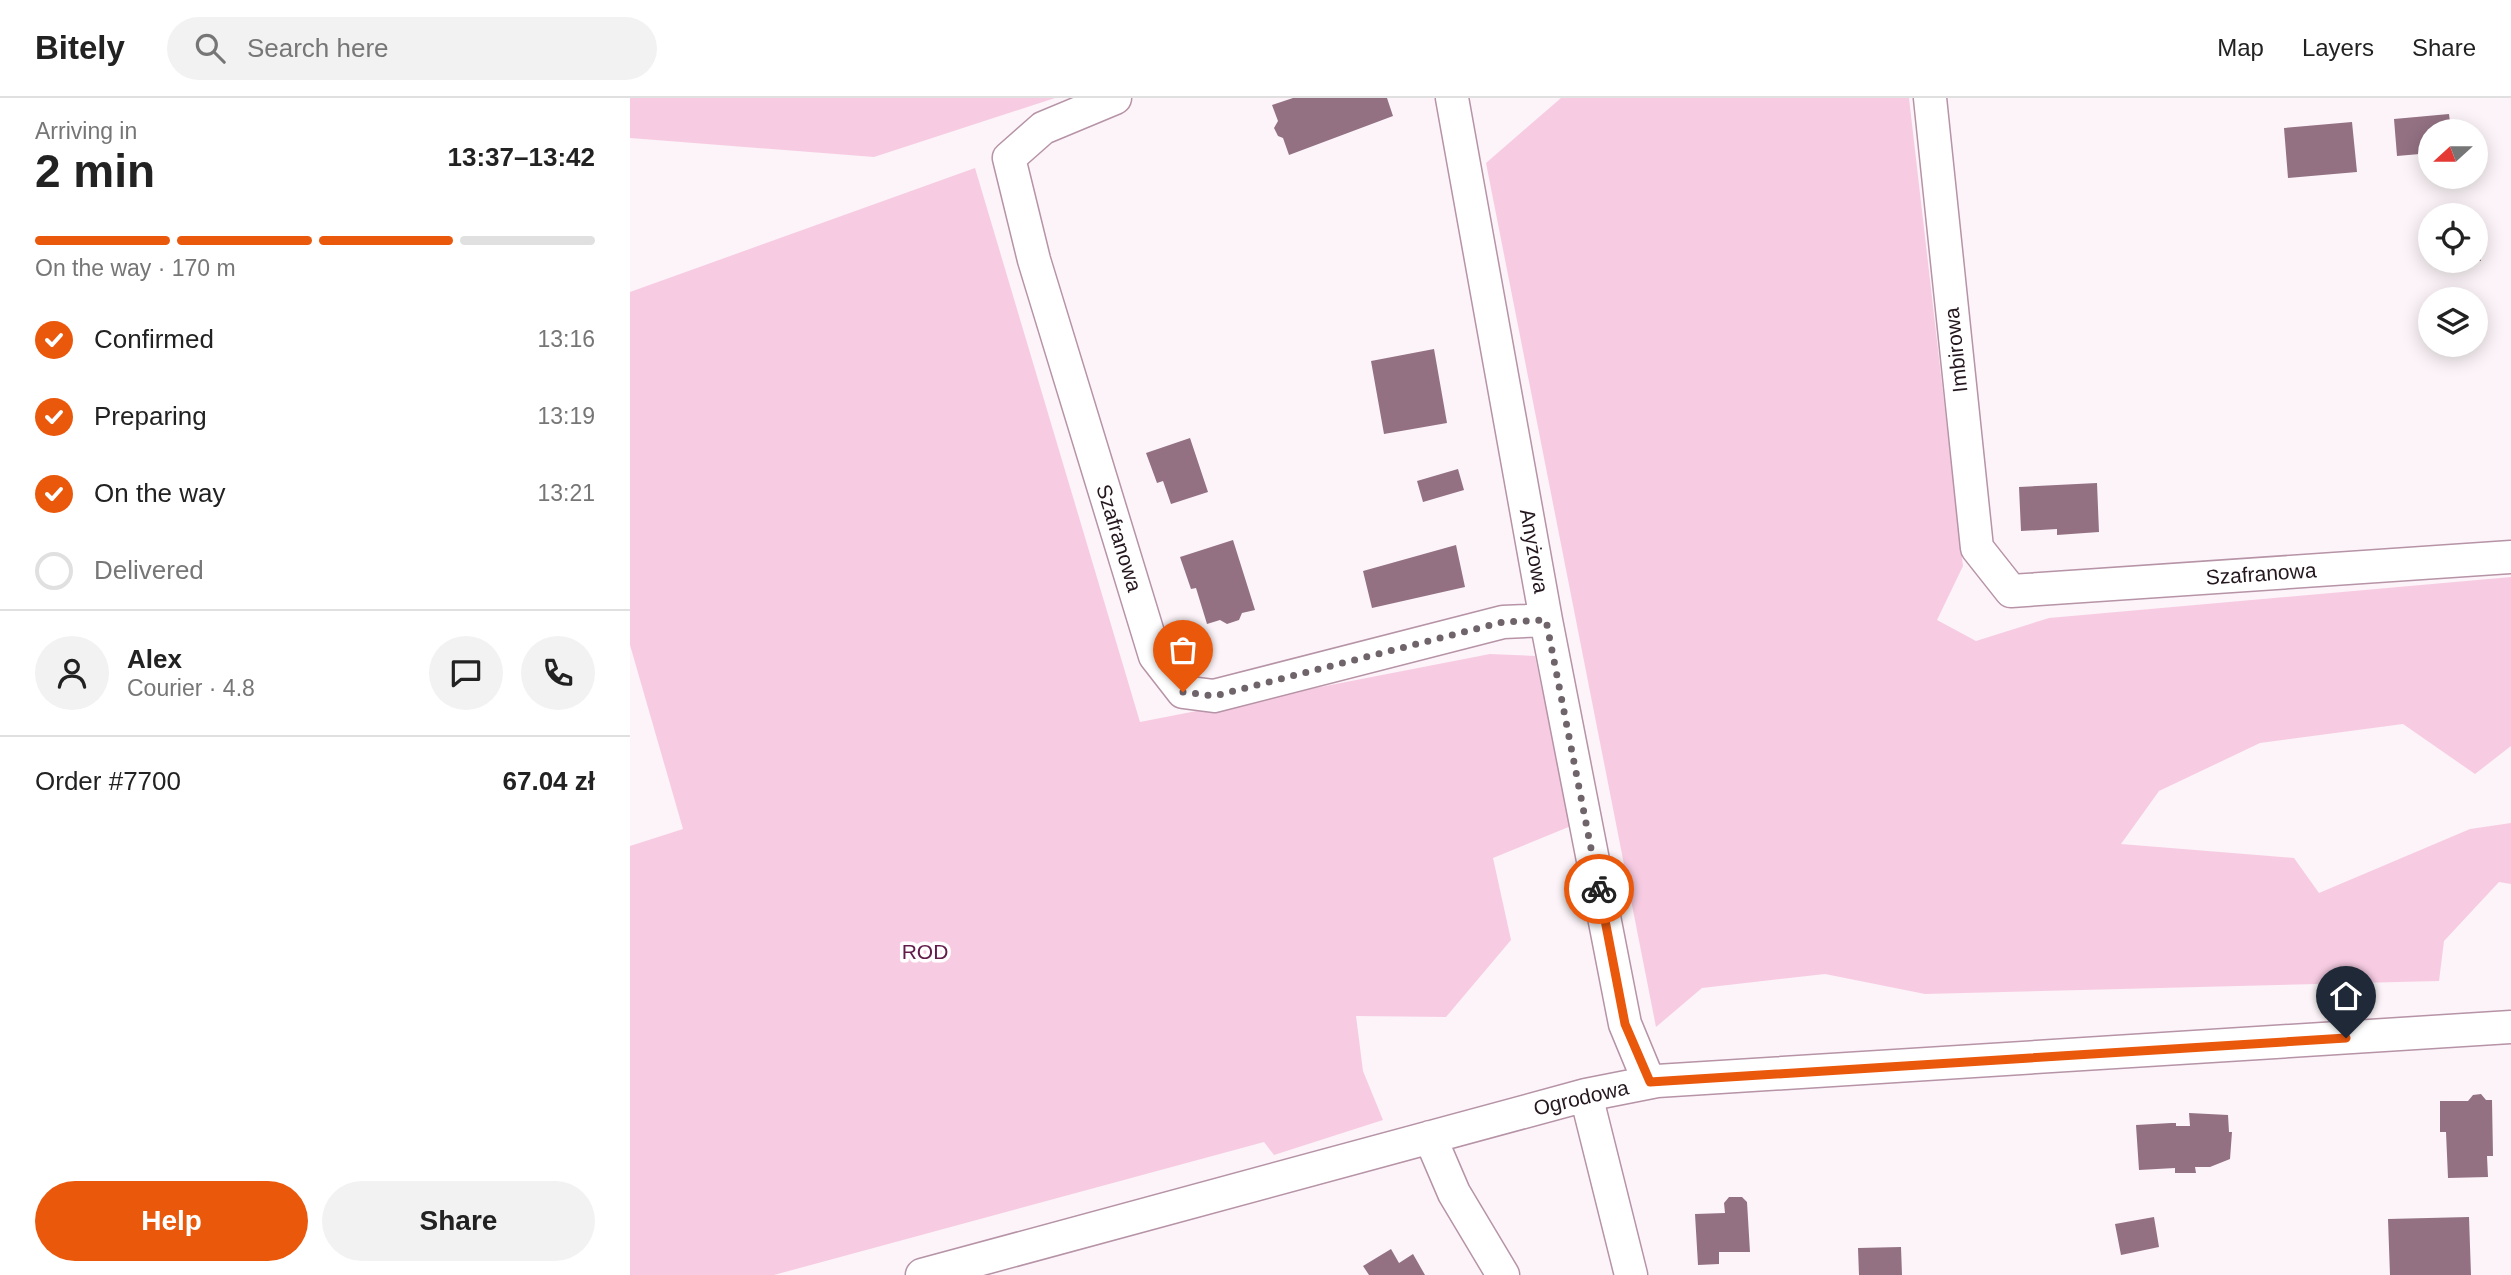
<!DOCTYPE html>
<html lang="en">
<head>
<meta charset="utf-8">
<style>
	:root { --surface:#fff; --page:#f2f2f2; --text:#222; --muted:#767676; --line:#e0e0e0; --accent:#ea580c }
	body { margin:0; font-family:Helvetica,sans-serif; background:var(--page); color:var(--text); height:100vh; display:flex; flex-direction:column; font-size:26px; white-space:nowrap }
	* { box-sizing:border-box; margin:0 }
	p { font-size:23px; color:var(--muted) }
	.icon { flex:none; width:38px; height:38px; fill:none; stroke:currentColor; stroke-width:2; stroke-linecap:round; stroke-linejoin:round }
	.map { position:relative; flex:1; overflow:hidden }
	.sheet { display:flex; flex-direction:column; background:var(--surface); width:630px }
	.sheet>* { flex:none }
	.needle { width:46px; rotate:249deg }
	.fabs { position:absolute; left:1788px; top:21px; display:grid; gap:14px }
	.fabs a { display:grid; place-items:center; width:70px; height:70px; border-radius:50%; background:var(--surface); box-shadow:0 4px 18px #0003; font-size:35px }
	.pin { position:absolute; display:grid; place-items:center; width:60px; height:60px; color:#fff; margin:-72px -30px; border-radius:50% 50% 50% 0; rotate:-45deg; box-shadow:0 0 7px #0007 }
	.pin .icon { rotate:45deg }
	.courier { position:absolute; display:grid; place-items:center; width:70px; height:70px; margin:-35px; border:5px solid #ea580c; border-radius:50%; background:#fff; color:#222; box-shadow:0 2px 9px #0007 }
	.summary em { font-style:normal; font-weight:700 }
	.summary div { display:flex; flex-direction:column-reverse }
	.summary { display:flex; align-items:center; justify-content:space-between; height:119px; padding:0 35px }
	h1 { font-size:46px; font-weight:700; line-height:52px }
	.bar { display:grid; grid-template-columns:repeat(4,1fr); gap:10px 7px; align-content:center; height:84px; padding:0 35px }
	.bar i { height:9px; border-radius:5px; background:var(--line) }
	.bar .current { background:var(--accent) }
	.bar p { grid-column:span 4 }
	.line { display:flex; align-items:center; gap:18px; padding:0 35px; border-top:2px solid var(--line) }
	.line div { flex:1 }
	.round { display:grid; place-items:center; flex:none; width:74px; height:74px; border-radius:37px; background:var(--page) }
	ol { padding:0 35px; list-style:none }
	li { display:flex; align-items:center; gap:21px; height:77px }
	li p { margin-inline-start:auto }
	li .icon { padding:7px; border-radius:50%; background:var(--accent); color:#fff; stroke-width:4 }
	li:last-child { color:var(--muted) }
	li i { width:38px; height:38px; border:4px solid var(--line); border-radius:50% }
	.button { display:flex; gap:14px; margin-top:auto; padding:14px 35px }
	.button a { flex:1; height:80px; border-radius:42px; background:var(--accent); color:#fff; font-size:28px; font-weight:700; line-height:80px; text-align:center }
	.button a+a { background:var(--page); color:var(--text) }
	header { display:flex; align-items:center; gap:42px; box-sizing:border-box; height:98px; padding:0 35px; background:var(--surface); border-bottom:2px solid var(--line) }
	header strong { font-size:33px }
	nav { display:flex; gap:38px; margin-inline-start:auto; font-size:24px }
	.search { width:490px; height:63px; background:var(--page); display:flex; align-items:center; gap:18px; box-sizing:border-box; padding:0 24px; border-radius:38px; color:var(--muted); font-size:26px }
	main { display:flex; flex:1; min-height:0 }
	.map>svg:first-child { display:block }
</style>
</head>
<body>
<header>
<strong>Bitely</strong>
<div class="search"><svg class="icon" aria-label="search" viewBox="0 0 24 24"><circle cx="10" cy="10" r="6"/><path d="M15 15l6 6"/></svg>Search here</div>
<nav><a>Map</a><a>Layers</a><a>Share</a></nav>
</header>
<main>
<section class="sheet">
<div class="summary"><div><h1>2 min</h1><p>Arriving in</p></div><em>13:37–13:42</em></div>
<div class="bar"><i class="current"></i><i class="current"></i><i class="current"></i><i></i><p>On the way · 170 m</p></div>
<ol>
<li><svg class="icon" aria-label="check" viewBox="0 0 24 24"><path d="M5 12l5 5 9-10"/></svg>Confirmed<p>13:16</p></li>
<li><svg class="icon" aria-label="check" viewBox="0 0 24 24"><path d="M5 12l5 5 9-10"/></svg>Preparing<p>13:19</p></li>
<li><svg class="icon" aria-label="check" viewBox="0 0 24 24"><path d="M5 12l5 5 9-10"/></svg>On the way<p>13:21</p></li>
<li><i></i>Delivered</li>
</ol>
<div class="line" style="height:126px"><a class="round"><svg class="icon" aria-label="person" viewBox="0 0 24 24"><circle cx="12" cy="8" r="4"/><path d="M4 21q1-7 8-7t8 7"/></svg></a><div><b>Alex</b><p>Courier · 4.8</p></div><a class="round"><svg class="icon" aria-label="chat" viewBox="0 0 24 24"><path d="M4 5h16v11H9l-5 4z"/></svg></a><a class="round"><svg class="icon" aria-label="phone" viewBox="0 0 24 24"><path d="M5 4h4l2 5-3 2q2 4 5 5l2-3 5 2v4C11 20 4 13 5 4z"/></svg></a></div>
<div class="line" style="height:91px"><div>Order #7700</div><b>67.04 zł</b></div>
<div class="button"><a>Help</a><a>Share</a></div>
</section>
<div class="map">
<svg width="1881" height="1177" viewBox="0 0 1881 1177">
	<rect width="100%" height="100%" fill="#fcf4f8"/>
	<path fill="#f7cce3" d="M 0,0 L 425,0 L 244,59 L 0,40 Z
		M 931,0 L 1279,0 L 1333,468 L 1307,522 L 1346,543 L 1419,520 L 1881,479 L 1881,648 L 1845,676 L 1773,626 L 1630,645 L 1529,693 L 1491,746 L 1664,760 L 1689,795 L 1840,731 L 1881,725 L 1881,786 L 1869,784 L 1814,843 L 1809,883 L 1295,896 L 1195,876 L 1072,890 L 1026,929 L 856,65 Z
		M 345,70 L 510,624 L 860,556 L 905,558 L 941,728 L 863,760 L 881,842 L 816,919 L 726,918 L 733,973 L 753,1022 L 644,1057 L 634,1044 L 144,1177 L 0,1177 L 0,748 L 53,731 L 0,547 L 0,194 Z"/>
	<path fill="#937183" d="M 663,0 L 757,0 L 763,18 L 659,57 L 653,40 L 648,38 L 644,30 L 648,23 L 642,7 Z
		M 1819,16 L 1821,33 L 1801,33 L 1801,55 L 1767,58 L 1764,21 Z
		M 1722,24 L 1727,74 L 1658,80 L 1654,30 Z
		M 1846,128 L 1851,163 L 1846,163 Z
		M 804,251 L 817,325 L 754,336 L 741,263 Z
		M 560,340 L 578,394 L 541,406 L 533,383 L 527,385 L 516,355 Z
		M 828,371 L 834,392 L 793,404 L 787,383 Z
		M 1467,385 L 1469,434 L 1427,437 L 1427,431 L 1391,433 L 1389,389 Z
		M 603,442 L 625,512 L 612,515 L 609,522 L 597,526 L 590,522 L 577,526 L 566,490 L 561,491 L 550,459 Z
		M 826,447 L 835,489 L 742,510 L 733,473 Z
		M 1851,996 L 1856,1002 L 1862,1002 L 1863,1058 L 1857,1058 L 1858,1079 L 1818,1080 L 1816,1034 L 1810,1034 L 1810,1003 L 1838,1003 L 1843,997 Z
		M 1559,1015 L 1598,1017 L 1599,1034 L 1602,1034 L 1600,1061 L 1580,1069 L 1565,1069 L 1566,1075 L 1545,1075 L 1545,1070 L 1509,1072 L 1506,1027 L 1541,1025 L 1546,1025 L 1546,1028 L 1560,1028 Z
		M 1099,1099 L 1112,1099 L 1117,1104 L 1120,1154 L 1089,1154 L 1089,1166 L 1068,1167 L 1065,1116 L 1095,1115 L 1094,1105 Z
		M 1524,1119 L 1529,1149 L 1491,1157 L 1485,1126 Z
		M 1839,1119 L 1841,1177 L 1760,1177 L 1758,1121 Z
		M 1271,1149 L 1272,1177 L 1229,1177 L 1228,1150 Z
		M 761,1151 L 769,1165 L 783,1156 L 795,1177 L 739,1177 L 733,1168 Z"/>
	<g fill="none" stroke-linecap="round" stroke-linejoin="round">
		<defs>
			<path id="minor" d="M 485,0 L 413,30 L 379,60 L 404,162 L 525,558 L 553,594 L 584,598 L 873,524 L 916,522
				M 822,0 L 916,522 L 995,926 L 1019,984
				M 1300,0 L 1347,450 L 1381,493 L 1881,459
				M 956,997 L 1001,1177
				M 800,1039 L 824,1095 L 873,1177
				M 292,1177 L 956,997 L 1027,983 L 1881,929"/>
		</defs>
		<use href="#minor" stroke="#b693a6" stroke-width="35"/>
		<use href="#minor" stroke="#fff" stroke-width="32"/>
	</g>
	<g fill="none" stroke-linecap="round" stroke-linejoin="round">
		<path stroke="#70646b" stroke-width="7" stroke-dasharray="0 12.6" d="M 553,594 L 584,598 L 873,524 L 916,522 L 969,791"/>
		<path stroke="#ea580c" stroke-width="9" d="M 969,791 L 995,926 L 1020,984 L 1716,940"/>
	</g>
	<g text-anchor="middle" stroke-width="7" stroke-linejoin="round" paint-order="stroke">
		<g font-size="21" fill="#25171f" stroke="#fff">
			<text transform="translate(1326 252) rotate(-96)" y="7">Imbirowa</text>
			<text transform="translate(489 440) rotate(73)" y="7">Szafranowa</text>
			<text transform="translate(904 453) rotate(80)" y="7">Anyżowa</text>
			<text transform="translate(1631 476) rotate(-4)" y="7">Szafranowa</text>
			<text transform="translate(951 1000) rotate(-13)" y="7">Ogrodowa</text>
		</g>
		<g font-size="21" fill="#631b49" stroke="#fff">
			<text x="295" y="861">ROD</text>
		</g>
	</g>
</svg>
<div class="fabs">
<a><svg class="needle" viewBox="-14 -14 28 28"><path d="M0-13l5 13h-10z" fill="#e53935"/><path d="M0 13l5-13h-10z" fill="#767676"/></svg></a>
<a><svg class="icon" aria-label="locate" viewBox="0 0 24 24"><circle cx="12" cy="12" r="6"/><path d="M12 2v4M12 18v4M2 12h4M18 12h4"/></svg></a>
<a><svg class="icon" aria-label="layers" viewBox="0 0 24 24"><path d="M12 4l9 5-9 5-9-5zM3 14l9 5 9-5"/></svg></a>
</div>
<div class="pin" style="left:553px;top:594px;background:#ea580c"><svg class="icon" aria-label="bag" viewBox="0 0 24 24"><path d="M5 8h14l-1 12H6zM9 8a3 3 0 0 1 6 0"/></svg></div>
<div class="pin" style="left:1716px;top:940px;background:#1f2937"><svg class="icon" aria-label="home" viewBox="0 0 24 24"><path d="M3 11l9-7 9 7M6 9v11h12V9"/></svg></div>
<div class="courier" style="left:969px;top:791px"><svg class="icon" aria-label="bike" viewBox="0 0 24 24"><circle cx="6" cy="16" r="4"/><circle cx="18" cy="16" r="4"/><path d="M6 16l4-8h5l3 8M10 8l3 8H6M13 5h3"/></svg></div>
</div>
</main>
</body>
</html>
